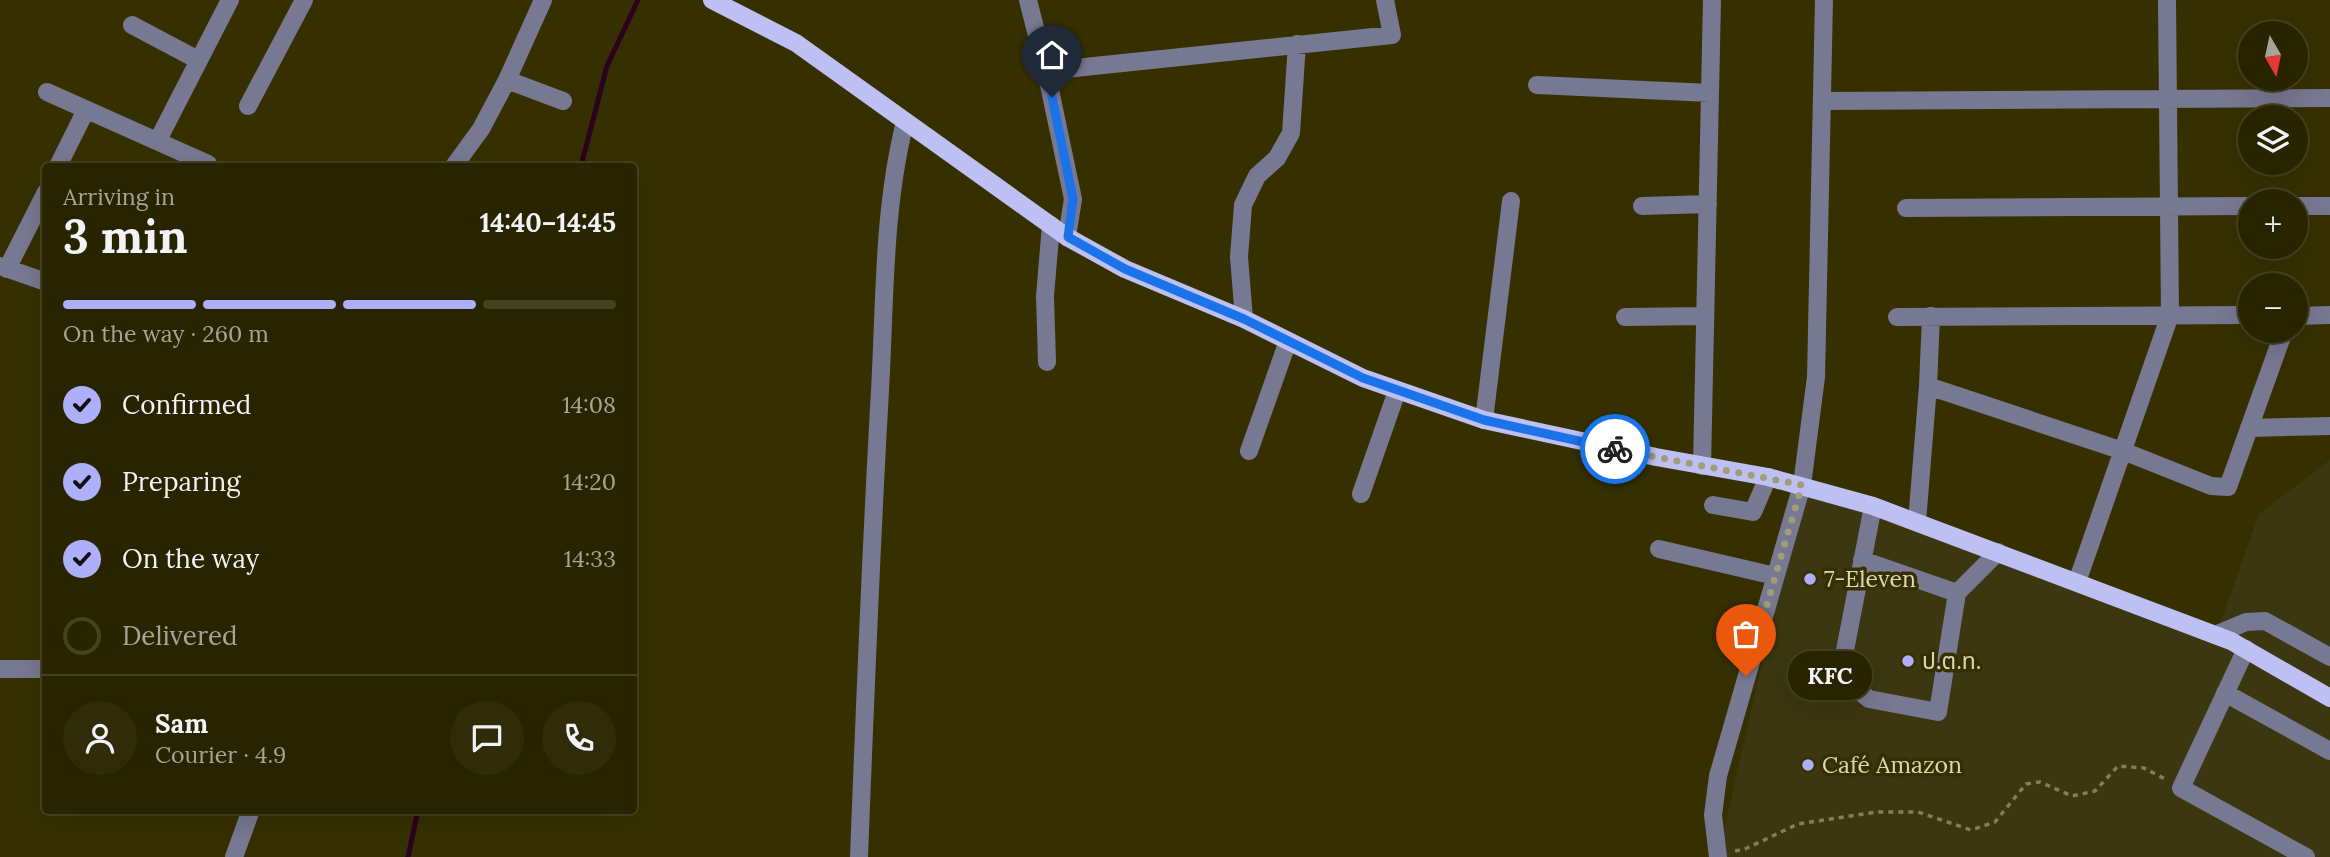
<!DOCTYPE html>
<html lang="en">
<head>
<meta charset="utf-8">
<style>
	:root { --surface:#282400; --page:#302c0a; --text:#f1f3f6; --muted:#a5a499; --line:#444122; --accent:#adaffb }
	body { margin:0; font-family:Lora,"Noto Sans Thai",serif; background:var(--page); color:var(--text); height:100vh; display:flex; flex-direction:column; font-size:26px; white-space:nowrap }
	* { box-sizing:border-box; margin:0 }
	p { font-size:23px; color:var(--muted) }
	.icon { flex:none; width:38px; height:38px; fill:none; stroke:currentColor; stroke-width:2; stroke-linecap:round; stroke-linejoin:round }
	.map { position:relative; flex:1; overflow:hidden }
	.panel { position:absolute; left:42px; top:163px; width:595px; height:651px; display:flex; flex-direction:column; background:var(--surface); border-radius:7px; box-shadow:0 7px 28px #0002,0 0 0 2px var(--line) }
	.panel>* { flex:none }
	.needle { width:46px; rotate:171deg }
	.controls { position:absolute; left:2238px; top:21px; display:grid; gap:14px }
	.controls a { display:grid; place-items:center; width:70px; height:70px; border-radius:50%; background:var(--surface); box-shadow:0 7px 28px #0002,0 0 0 2px var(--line); font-size:35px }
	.pin { position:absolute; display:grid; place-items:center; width:60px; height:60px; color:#fff; margin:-72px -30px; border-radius:50% 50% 50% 0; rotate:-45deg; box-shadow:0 0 7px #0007 }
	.pin .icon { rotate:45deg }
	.courier { position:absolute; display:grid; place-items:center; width:70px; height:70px; margin:-35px; border:5px solid #1a73e8; border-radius:50%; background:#fff; color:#222; box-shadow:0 2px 9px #0007 }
	.bubble { position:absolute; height:49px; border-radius:24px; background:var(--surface); box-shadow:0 7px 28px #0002,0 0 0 2px var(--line); font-size:23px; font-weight:800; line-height:49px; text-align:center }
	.summary em { font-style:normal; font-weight:800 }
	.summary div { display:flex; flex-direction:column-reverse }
	.summary { display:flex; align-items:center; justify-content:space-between; height:119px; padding:0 21px }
	h1 { font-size:46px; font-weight:800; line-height:52px }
	.bar { display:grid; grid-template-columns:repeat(4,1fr); gap:10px 7px; align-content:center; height:84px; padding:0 21px }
	.bar i { height:9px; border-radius:5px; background:var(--line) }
	.bar .current { background:var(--accent) }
	.bar p { grid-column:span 4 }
	.line { display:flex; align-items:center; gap:18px; padding:0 21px; border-top:2px solid var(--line) }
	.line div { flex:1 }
	.round { display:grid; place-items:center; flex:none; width:74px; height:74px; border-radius:37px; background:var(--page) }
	ol { padding:0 21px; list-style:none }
	li { display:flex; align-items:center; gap:21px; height:77px }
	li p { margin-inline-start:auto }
	li .icon { padding:7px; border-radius:50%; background:var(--accent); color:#111; stroke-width:4 }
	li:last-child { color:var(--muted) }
	li i { width:38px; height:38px; border:4px solid var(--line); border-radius:50% }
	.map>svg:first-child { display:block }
</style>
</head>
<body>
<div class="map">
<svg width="2330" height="857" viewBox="0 0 2330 857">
	<rect width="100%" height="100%" fill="#363000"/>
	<path fill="#3b3711" d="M 2330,460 L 2330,857 L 1718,857 L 1802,485 L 2215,638 L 2259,514 Z"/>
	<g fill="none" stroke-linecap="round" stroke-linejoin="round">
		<path stroke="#2d0120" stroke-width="5" d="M 581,166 L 607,66 L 638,0
			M 408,857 L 418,810"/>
		<path stroke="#837e56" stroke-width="3.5" stroke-dasharray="5 5" stroke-linecap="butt" d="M 1735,851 L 1745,849 L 1798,824 L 1877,812 L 1918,812 L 1971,830 L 1995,822 L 2026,784 L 2040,782 L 2072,796 L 2095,791 L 2118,766 L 2144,768 L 2167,780"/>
		<path stroke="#777891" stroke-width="18" d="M 1028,0 L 1046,71 L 1073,199 L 1067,237
			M 132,25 L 198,60
			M 1046,71 L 1392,35 L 1385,0
			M 507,80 L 563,101
			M 1537,85 L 1710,93
			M 47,92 L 208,164 L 206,166
			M 1823,101 L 2330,98
			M 248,106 L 304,0
			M 158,140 L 230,0
			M 58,166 L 86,110
			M 454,166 L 481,129 L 507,80 L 543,0
			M 1642,206 L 1708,204
			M 2296,206 L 2330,206
			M 1906,208 L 2250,206
			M 0,266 L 46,282
			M 7,269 L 46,192
			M 2296,316 L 2330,315
			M 1625,317 L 1705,316
			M 1897,317 L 2250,315
			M 1244,319 L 1239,257 L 1243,205 L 1257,176 L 1277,158 L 1291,133 L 1297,44
			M 1047,362 L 1045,296 L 1051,225
			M 1928,386 L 2123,451 L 2211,486 L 2228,487 L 2284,331
			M 1484,420 L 1511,201
			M 2249,428 L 2330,426
			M 1249,451 L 1288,341
			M 1702,466 L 1712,0
			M 1361,494 L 1397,391
			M 1713,505 L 1753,512 L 1768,477
			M 1873,506 L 1840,676 L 1869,699 L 1938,712 L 1957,593 L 1998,552
			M 1917,522 L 1928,386 L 1931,316
			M 1659,549 L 1775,576
			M 1862,560 L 1957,593
			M 2077,582 L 2170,315 L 2167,0
			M 2215,635 L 2246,622 L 2265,621 L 2330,657
			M 2246,649 L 2181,788 L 2306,857
			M 0,669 L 46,669
			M 2225,693 L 2330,751
			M 234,857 L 251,810
			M 859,857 C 865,701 871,546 880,391 C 885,301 883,209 905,122
			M 1718,857 L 1713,815 L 1718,776 L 1802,485 L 1816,377 L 1824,0"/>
		<path stroke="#bec0f3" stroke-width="18" d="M 712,0 L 796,43 L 1067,237 L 1125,269 L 1244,319 L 1363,378 L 1484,420 L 1656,457 L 1768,477 L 1873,506 L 2231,641 L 2330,698"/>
	</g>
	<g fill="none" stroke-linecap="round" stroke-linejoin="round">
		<path stroke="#a19d78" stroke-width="7" stroke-dasharray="0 12.6" d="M 1615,449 L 1802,485 L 1746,676"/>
		<path stroke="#1a73e8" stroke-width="9" d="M 1052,97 L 1073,199 L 1068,237 L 1125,269 L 1244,319 L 1363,378 L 1484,420 L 1615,449"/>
	</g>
	<g fill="#adaffb" stroke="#363000" stroke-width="2.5">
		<circle cx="1810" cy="579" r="7"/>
		<circle cx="1908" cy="661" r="7"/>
		<circle cx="1808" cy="765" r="7"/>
	</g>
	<g text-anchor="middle" stroke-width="7" stroke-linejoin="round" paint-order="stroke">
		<g font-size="23" fill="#dbd8b8" stroke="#363000" text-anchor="start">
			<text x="1824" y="587">7-Eleven</text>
			<text x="1922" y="669">ป.ต.ท.</text>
			<text x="1822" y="773">Café Amazon</text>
		</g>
	</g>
</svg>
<div class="controls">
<a><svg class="needle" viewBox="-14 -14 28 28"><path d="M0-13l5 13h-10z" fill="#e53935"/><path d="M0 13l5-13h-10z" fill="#a5a499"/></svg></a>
<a><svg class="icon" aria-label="layers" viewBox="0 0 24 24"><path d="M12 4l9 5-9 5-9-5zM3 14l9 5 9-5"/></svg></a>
<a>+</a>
<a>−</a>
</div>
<div class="pin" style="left:1746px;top:676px;background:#ea580c"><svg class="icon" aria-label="bag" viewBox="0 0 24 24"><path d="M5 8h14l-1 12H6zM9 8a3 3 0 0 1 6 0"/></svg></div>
<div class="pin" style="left:1052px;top:97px;background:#1f2937"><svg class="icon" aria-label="home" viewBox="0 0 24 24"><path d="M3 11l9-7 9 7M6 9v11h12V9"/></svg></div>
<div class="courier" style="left:1615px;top:449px"><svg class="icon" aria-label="bike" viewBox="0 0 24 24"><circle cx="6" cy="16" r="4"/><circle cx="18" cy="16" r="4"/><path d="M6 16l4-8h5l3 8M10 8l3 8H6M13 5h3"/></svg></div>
<div class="bubble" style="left:1788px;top:651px;width:84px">KFC</div>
<section class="panel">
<div class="summary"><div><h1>3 min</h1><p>Arriving in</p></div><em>14:40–14:45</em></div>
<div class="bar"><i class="current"></i><i class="current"></i><i class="current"></i><i></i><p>On the way · 260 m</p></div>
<ol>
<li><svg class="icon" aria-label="check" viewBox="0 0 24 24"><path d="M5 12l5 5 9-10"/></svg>Confirmed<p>14:08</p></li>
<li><svg class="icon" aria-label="check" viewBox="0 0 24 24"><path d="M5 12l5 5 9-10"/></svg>Preparing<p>14:20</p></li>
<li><svg class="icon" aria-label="check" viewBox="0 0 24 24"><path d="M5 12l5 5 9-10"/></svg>On the way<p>14:33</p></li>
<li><i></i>Delivered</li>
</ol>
<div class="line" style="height:126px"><a class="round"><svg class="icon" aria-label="person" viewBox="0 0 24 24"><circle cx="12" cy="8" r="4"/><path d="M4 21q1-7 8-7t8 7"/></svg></a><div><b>Sam</b><p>Courier · 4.9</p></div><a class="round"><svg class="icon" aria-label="chat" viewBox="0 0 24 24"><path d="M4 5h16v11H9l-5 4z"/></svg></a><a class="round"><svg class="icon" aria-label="phone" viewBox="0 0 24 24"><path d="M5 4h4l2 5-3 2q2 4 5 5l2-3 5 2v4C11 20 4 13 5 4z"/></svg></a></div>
</section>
</div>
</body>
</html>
